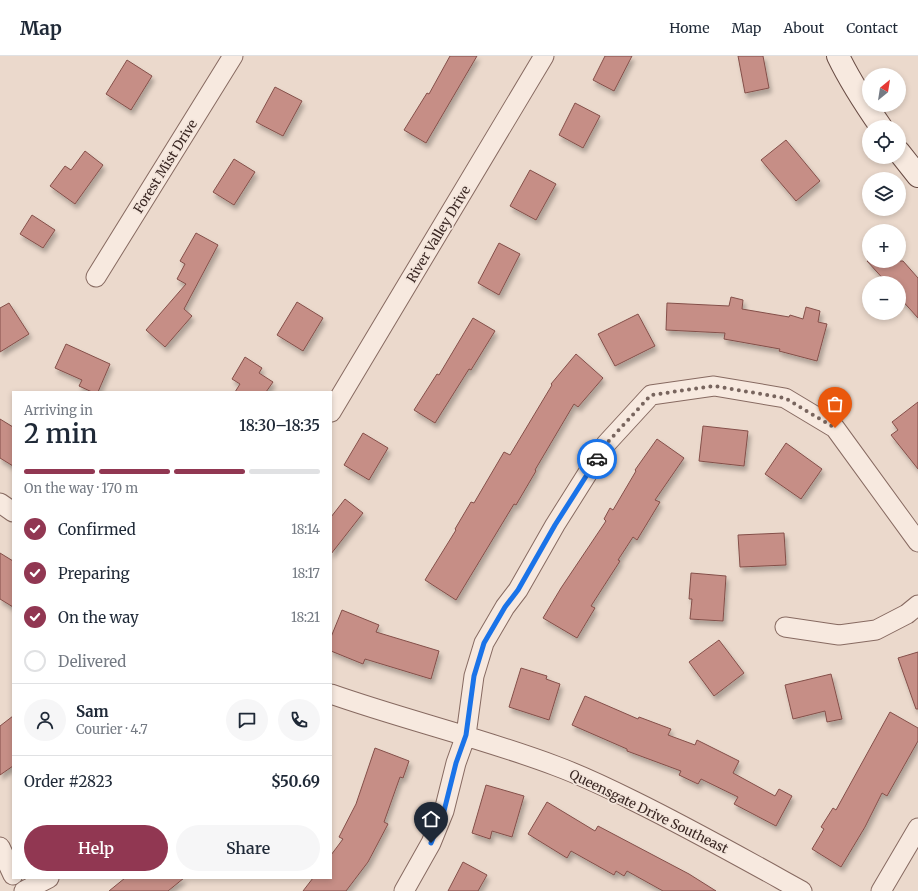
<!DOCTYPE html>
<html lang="en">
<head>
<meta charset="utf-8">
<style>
	:root { --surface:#fff; --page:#f6f6f7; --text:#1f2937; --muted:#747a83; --line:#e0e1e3; --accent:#913752 }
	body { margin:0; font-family:Merriweather,serif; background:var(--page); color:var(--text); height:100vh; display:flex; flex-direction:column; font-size:15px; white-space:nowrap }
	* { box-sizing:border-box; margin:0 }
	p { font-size:13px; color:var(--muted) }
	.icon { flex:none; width:22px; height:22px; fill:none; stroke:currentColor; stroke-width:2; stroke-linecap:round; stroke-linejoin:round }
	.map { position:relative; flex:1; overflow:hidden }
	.sheet { position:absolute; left:12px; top:335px; width:320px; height:488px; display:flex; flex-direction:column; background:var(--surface); border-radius:0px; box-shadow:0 2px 6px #0003 }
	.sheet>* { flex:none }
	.needle { width:26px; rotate:30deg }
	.fabs { position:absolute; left:862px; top:12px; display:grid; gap:8px }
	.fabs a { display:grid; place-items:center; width:44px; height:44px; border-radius:50%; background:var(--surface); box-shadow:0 2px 6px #0003; font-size:20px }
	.pin { position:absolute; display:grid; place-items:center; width:34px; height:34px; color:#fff; margin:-41px -17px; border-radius:50% 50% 50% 0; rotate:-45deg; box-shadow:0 0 4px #0007 }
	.pin .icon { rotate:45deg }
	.courier { position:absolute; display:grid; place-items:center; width:40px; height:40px; margin:-20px; border:3px solid #1a73e8; border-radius:50%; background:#fff; color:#222; box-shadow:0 1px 5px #0007 }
	.summary em { font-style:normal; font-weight:600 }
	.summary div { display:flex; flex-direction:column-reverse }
	.summary { display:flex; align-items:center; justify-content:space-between; height:68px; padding:0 12px }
	h1 { font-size:26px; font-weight:600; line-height:30px }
	.bar { display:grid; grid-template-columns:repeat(4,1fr); gap:6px 4px; align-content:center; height:48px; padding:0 12px }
	.bar i { height:5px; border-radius:3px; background:var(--line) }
	.bar .on { background:var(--accent) }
	.bar p { grid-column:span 4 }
	.line { display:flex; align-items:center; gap:10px; padding:0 12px; border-top:1px solid var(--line) }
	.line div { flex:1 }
	.round { display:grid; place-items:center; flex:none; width:42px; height:42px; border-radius:21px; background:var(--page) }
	ol { padding:0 12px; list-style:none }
	li { display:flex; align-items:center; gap:12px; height:44px }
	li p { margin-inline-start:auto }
	li .icon { padding:4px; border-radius:50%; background:var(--accent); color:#fff; stroke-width:4 }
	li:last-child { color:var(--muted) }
	li i { width:22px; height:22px; border:2px solid var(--line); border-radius:50% }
	.cta { display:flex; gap:8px; margin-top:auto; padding:8px 12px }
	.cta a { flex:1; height:46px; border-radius:24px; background:var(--accent); color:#fff; font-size:16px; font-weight:600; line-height:46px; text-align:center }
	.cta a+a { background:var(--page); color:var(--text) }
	header { display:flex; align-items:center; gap:24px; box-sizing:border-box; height:56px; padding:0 20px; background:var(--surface); border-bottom:1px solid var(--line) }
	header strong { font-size:19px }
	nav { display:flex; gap:22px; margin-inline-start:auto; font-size:14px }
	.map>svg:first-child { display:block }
</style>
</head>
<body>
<header>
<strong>Map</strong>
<nav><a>Home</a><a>Map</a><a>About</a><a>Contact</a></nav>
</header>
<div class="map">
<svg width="918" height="835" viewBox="0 0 918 835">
	<defs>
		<filter id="shadow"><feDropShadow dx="2.5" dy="4.5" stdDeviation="2" flood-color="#0004"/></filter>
	</defs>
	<rect width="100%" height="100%" fill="#ebd9cc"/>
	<path fill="#c68e86" stroke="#844f49" filter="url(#shadow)" d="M 450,0 L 477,0 L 426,87 L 404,74 L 427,37 L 429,38 Z
		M 605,0 L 632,0 L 614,35 L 593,24 Z
		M 738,0 L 763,0 L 769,32 L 745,37 Z
		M 127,4 L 152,20 L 131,54 L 106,38 Z
		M 275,31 L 302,45 L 283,80 L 256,66 Z
		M 575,47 L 600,60 L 583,92 L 559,79 Z
		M 786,84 L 820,125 L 796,145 L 761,104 Z
		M 85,95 L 103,109 L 75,148 L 50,130 L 65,110 L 71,114 Z
		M 234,103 L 255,116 L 234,149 L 213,136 Z
		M 530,114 L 556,128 L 536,164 L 510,150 Z
		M 32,159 L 55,174 L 43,192 L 20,178 Z
		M 196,177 L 218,189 L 184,253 L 192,260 L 165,291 L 146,274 L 186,228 L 177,223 L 185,208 L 180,205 Z
		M 499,187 L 520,198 L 499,239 L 478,227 Z
		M 867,205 L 903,205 L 918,222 L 918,262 L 899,241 L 899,227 L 887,227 Z
		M 731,241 L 743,244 L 742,253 L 789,261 L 790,259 L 803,263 L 806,251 L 820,255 L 818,266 L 827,268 L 817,305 L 779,295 L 780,293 L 724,283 L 725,277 L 666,274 L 667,247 L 729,250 Z
		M 297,246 L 323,262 L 303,295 L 277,279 Z
		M 9,247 L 29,278 L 0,296 L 0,252 Z
		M 638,258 L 655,290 L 615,310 L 598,278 Z
		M 473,262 L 495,275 L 471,314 L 469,313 L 435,367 L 414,354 L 437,318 L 439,319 Z
		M 66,288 L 110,308 L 98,336 L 92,336 L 79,330 L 82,324 L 55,312 Z
		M 576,298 L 603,322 L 578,351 L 574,348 L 535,414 L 536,415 L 516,449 L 514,448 L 456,544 L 425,524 L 456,474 L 455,473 L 471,446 L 474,447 L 504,396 L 510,399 L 552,329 L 551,328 Z
		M 245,301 L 262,312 L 259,317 L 273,326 L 266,336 L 235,336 L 240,328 L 232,323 Z
		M 918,346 L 918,413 L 891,379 L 898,374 L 892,366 Z
		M 0,363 L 13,371 L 13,410 L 0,402 Z
		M 703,370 L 748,375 L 744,410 L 699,405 Z
		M 363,377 L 388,392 L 369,424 L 344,409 Z
		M 657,383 L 684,402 L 655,444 L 660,446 L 637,484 L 633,481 L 618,504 L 620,505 L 591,550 L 595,552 L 577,582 L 543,562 L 561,532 L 606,465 L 604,463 L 610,452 L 613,454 L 636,415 L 635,414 Z
		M 786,387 L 822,413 L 801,443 L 765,418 Z
		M 345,443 L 363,457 L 331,498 L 331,461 Z
		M 784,477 L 786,509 L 740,511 L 738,479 Z
		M 0,497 L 13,505 L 13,551 L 0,543 Z
		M 691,517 L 726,520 L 723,565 L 690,563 L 692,543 L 689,543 Z
		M 342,554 L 379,569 L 376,576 L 439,595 L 431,623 L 365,603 L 363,608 L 331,595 L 331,581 Z
		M 719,584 L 744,617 L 714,640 L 689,606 Z
		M 918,596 L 918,653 L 916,653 L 898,602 Z
		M 521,612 L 547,620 L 546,623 L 560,628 L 549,664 L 509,651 Z
		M 831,618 L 842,663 L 827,666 L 825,655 L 793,663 L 785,629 Z
		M 585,640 L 638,663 L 639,661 L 671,673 L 668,679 L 695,689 L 697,684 L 739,705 L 733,717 L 775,740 L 779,733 L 792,740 L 776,770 L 734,748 L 738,741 L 701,723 L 698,728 L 679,719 L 681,715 L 627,695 L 627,693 L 572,669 Z
		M 890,656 L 918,672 L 918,685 L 887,740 L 882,737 L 865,771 L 841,811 L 812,793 L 824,773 L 821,771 L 833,752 L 836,754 Z
		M 13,660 L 13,710 L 0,719 L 0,670 Z
		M 375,692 L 409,705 L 403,722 L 400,721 L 384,766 L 388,768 L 368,806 L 346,835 L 303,835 L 313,822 L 331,822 L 331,799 L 343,783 L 339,781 L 356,748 Z
		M 486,729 L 524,740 L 512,781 L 492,775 L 490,783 L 472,777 Z
		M 547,746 L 595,775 L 598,770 L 689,818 L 716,835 L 663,835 L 627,815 L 624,820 L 616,815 L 614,819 L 571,795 L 567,802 L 528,778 Z
		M 463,806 L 487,819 L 478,835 L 448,835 Z
		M 125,822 L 184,822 L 168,835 L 109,835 Z"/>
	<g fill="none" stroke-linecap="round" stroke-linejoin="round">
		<defs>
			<path id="street" d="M 96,221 L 233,0
				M 331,356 L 544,0
				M 0,447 L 13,456
				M 785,571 L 839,579 L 876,574 L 907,558 L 918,549
				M 331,638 C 405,664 482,682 556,710 C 583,720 608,732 634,745 C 691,773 746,804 802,835
				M 0,791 L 13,819
				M 24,835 L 49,822
				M 404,835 L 431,787 L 444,755 L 456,707 L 466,679 L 474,620 L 484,587 L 505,551 L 518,534 L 555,469 L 606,388 L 651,339 L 714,330 L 785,342 L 835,372 L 918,486
				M 881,835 L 918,772"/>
			<path id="secondary" d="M 838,0 C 850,25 865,48 881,71
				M 899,96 L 918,120"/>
		</defs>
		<use href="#street" stroke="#876a61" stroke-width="21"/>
		<use href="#secondary" stroke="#694c44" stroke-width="24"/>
		<use href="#street" stroke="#f7e9df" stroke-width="19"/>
		<use href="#secondary" stroke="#f7e9df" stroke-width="22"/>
	</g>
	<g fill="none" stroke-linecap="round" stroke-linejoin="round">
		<path stroke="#78655e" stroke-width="4" stroke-dasharray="0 7.2" d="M 597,403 L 606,388 L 651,339 L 714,330 L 785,342 L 835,372"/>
		<path stroke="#1a73e8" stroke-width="5" d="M 431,787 L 444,755 L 456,707 L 466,679 L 474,620 L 484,587 L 505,551 L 518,534 L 555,469 L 597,403"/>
	</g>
	<g text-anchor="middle" stroke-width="3.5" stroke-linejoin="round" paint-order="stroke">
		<g font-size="13" fill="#3a2723" stroke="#f3e5db">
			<text transform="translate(165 110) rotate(-58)" y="5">Forest Mist Drive</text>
			<text transform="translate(438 178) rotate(-59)" y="5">River Valley Drive</text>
			<text transform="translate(649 755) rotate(26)" y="5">Queensgate Drive Southeast</text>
		</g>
	</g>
</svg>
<div class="fabs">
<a><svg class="needle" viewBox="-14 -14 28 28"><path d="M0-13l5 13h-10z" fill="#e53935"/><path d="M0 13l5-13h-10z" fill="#747a83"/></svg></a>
<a><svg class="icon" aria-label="locate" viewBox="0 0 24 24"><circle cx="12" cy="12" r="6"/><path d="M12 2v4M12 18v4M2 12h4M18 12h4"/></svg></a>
<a><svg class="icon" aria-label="layers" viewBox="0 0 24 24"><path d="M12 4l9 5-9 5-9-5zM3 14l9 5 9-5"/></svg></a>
<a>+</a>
<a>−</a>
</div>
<div class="pin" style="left:835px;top:372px;background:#ea580c"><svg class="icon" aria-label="bag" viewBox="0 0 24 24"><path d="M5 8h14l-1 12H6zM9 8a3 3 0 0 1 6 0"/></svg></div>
<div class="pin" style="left:431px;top:787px;background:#1f2937"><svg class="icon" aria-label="home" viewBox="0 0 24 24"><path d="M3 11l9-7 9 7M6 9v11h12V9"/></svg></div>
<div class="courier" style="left:597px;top:403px"><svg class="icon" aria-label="car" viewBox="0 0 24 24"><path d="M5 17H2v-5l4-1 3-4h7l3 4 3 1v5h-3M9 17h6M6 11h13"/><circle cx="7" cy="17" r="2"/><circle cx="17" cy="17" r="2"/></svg></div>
<section class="sheet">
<div class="summary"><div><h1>2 min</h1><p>Arriving in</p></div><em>18:30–18:35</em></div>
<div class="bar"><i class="on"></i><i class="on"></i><i class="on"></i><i></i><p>On the way · 170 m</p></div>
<ol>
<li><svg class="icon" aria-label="check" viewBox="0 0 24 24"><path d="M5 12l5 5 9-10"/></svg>Confirmed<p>18:14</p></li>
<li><svg class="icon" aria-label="check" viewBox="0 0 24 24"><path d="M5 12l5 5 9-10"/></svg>Preparing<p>18:17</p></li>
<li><svg class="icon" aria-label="check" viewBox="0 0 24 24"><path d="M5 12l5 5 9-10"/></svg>On the way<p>18:21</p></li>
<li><i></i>Delivered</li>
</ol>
<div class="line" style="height:72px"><a class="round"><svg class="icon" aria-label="person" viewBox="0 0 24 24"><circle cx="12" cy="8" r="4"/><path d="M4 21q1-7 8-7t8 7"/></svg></a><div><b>Sam</b><p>Courier · 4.7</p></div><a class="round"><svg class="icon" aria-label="chat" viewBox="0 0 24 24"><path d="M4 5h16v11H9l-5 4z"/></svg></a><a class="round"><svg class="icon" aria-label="phone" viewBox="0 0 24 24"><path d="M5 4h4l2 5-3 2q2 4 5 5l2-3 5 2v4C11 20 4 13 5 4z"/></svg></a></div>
<div class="line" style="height:52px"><div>Order #2823</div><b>$50.69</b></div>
<div class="cta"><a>Help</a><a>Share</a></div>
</section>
</div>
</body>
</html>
